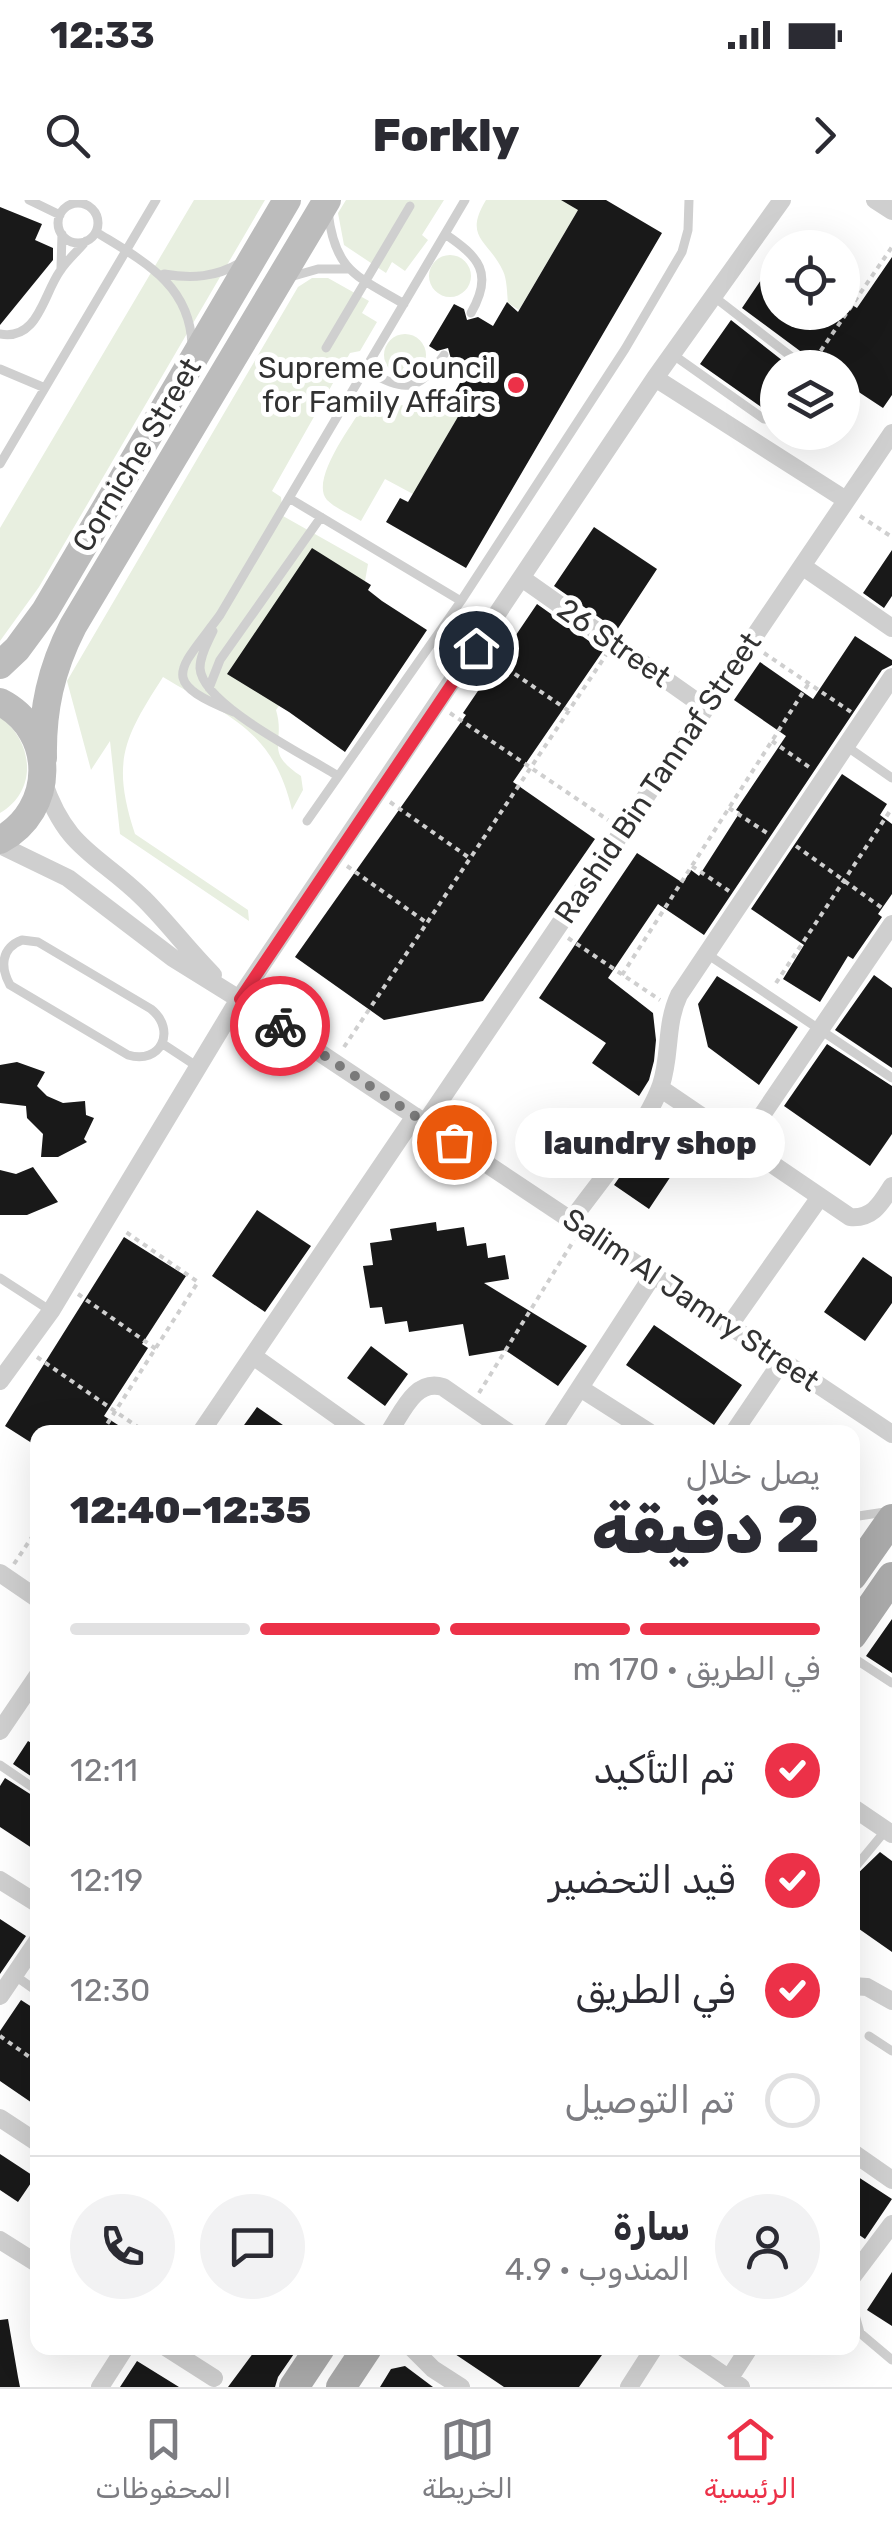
<!DOCTYPE html>
<html lang="ar">
<head>
<meta charset="utf-8">
<style>
	:root { --surface:#fff; --page:#f2f2f3; --text:#2b2b33; --muted:#7c7c81; --line:#e1e1e2; --accent:#ec3148 }
	body { margin:0; font-family:Rubik,"Noto Sans Arabic",sans-serif; background:var(--page); color:var(--text); direction:rtl; height:100vh; display:flex; flex-direction:column; font-size:38px; white-space:nowrap }
	* { box-sizing:border-box; margin:0 }
	p { font-size:32px; color:var(--muted) }
	.icon { flex:none; width:55px; height:55px; fill:none; stroke:currentColor; stroke-width:2; stroke-linecap:round; stroke-linejoin:round }
	.map { position:relative; flex:1; overflow:hidden; direction:ltr }
	.drawer { position:absolute; left:30px; top:1225px; width:830px; height:930px; display:flex; flex-direction:column; background:var(--surface); border-radius:20px; box-shadow:0 10px 40px #0002; direction:rtl }
	.drawer>* { flex:none }
	.buttons { position:absolute; left:760px; top:30px; display:grid; gap:20px }
	.buttons a { display:grid; place-items:center; width:100px; height:100px; border-radius:50%; background:var(--surface); box-shadow:0 10px 40px #0002; font-size:50px }
	.pin { position:absolute; display:grid; place-items:center; width:85px; height:85px; color:#fff; margin:-42px; border:5px solid #fff; border-radius:50%; box-shadow:0 2px 10px #0007 }
	.courier { position:absolute; display:grid; place-items:center; width:100px; height:100px; margin:-50px; border:8px solid #ec3148; border-radius:50%; background:#fff; color:#222; box-shadow:0 2px 12px #0007 }
	.bubble { position:absolute; height:70px; border-radius:35px; background:var(--surface); box-shadow:0 10px 40px #0002; font-size:32px; font-weight:800; line-height:70px; text-align:center; direction:rtl }
	.head em { font-style:normal; font-weight:800 }
	.head div { display:flex; flex-direction:column-reverse }
	.head { display:flex; align-items:center; justify-content:space-between; height:170px; padding:0 40px }
	h1 { font-size:65px; font-weight:800; line-height:75px }
	.bar { display:grid; grid-template-columns:repeat(4,1fr); gap:15px 10px; align-content:center; height:120px; padding:0 40px }
	.bar i { height:12px; border-radius:8px; background:var(--line) }
	.bar .on { background:var(--accent) }
	.bar p { grid-column:span 4 }
	.line { display:flex; align-items:center; gap:25px; padding:0 40px; border-top:2px solid var(--line) }
	.line div { flex:1 }
	.round { display:grid; place-items:center; flex:none; width:105px; height:105px; border-radius:52px; background:var(--page) }
	ol { padding:0 40px; list-style:none }
	li { display:flex; align-items:center; gap:30px; height:110px }
	li p { margin-inline-start:auto }
	li .icon { padding:10px; border-radius:50%; background:var(--accent); color:#fff; stroke-width:4 }
	li:last-child { color:var(--muted) }
	li i { width:55px; height:55px; border:5px solid var(--line); border-radius:50% }
	.status { display:flex; justify-content:space-between; align-items:center; height:70px; padding:0 50px; background:var(--surface); direction:ltr }
	.status svg { height:28px; fill:currentColor }
	header { display:flex; justify-content:space-between; align-items:center; height:130px; padding:0 40px; background:var(--surface); font-size:45px; font-weight:800 }
	.dock { display:flex; justify-content:space-around; align-items:center; height:140px; border-top:2px solid var(--line); background:var(--surface); font-size:28px; color:var(--muted) }
	.dock a { display:grid; justify-items:center; gap:5px }
	.dock .on { color:var(--accent) }
	.map>svg:first-child { display:block }
</style>
</head>
<body>
<div class="status"><b>12:33</b><svg viewBox="0 0 49 12"><path d="M0 12V9h3v3zM5 12V6h3v6zM10 12V3h3v9zM15 12V0h3v12zM26 1h20v11H26zM47 4h2v5h-2z"/></svg></div>
<header><svg class="icon" aria-label="forward" viewBox="0 0 24 24"><path d="M9 5l7 7-7 7"/></svg>Forkly<svg class="icon" aria-label="search" viewBox="0 0 24 24"><circle cx="10" cy="10" r="6"/><path d="M15 15l6 6"/></svg></header>
<div class="map">
<svg width="892" height="2187" viewBox="0 0 892 2187">
	<rect width="100%" height="100%" fill="#fff"/>
	<path fill="#e8efe0" d="M 194,0 L 265,0 L 39,387 L 0,441 L 0,328 Z
		M 346,0 L 444,0 L 422,35 L 428,40 L 405,71 L 392,62 L 386,73 L 344,45 L 338,13 Z
		M 486,0 L 562,0 L 578,10 L 519,110 L 508,103 C 507,93 507,79 503,71 C 488,39 463,38 486,0 Z
		M429 76a21 21 0 1 1 42 0a21 21 0 1 1-42 0Z
		M 312,78 L 328,78 L 369,101 L 362,113 L 377,122 L 360,151 L 350,153 L 272,291 L 281,297 L 283,316 L 368,364 L 365,381 L 276,510 C 286,543 263,551 301,576 L 303,590 L 292,610 C 273,529 229,517 163,477 C 124,538 111,561 135,634 L 248,710 L 249,721 L 120,634 L 110,541 L 91,570 L 67,481 L 298,87 Z
		M384 155a21 21 0 1 1 42 0a21 21 0 1 1-42 0Z
		M 453,195 L 466,203 L 413,294 L 385,279 L 361,321 C 351,315 335,308 327,300 C 309,280 354,222 366,202 L 421,207 Z
		M 0,517 C 33,541 39,590 0,613 Z"/>
	<path fill="#191919" d="M 561,0 L 606,0 L 662,33 L 466,368 L 386,322 L 400,298 L 408,302 L 466,203 L 453,195 L 464,176 L 458,172 L 462,166 L 451,159 L 448,148 L 437,151 L 429,146 L 454,104 L 464,109 L 467,120 L 478,117 L 493,126 L 507,102 L 518,112 L 578,10 Z
		M 0,7 L 42,24 L 35,40 L 53,48 L 53,60 L 0,125 Z
		M 778,55 L 778,112 L 842,112 L 842,99 L 857,108 L 892,57 L 892,195 L 883,208 L 842,181 L 842,168 L 823,168 L 742,108 Z
		M 731,120 L 792,168 L 778,168 L 778,190 L 764,209 L 700,164 Z
		M 594,327 L 657,369 L 617,430 L 554,386 Z
		M 312,348 L 371,385 L 368,390 L 382,401 L 427,430 L 345,552 L 289,512 L 227,474 Z
		M 892,350 L 892,396 L 884,408 L 863,393 Z
		M 537,404 L 603,451 L 513,582 L 595,639 L 483,801 L 384,820 L 295,757 L 466,515 L 463,513 Z
		M 855,436 L 892,460 L 892,465 L 882,470 L 704,735 L 658,704 L 608,778 L 653,813 L 656,840 L 654,861 L 649,880 L 639,896 L 592,863 L 606,843 L 539,798 L 637,653 L 683,683 L 691,670 L 699,676 L 740,612 L 736,610 L 786,536 L 734,500 L 760,462 L 813,499 Z
		M 842,574 L 887,604 L 880,615 L 892,624 L 892,694 L 878,714 L 882,717 L 853,759 L 848,756 L 820,802 L 783,779 L 804,745 L 751,709 Z
		M 874,775 L 892,788 L 892,868 L 835,830 Z
		M 717,776 L 798,827 L 759,885 L 708,847 L 698,804 Z
		M 827,844 L 892,886 L 892,934 L 870,966 L 784,906 Z
		M 17,862 L 45,872 L 37,886 L 47,896 L 63,903 L 85,901 L 86,915 L 94,918 L 84,939 L 87,942 L 58,957 L 41,957 L 43,934 L 27,918 L 26,906 L 0,903 L 0,865 Z
		M 647,938 L 681,961 L 649,1009 L 614,985 Z
		M 33,967 L 58,1002 L 27,1015 L 0,1015 L 0,970 L 16,974 Z
		M 257,1010 L 311,1046 L 265,1112 L 212,1076 Z
		M 436,1022 L 437,1031 L 464,1027 L 467,1046 L 486,1043 L 488,1058 L 505,1055 L 509,1079 L 484,1083 L 587,1146 L 558,1186 L 505,1150 L 469,1156 L 463,1124 L 409,1132 L 407,1121 L 385,1124 L 382,1107 L 370,1108 L 363,1066 L 373,1065 L 370,1043 L 392,1040 L 390,1029 Z
		M 124,1037 L 186,1076 L 142,1144 L 148,1148 L 104,1216 L 129,1232 L 38,1232 L 38,1247 L 5,1226 Z
		M 863,1057 L 892,1077 L 892,1103 L 865,1141 L 824,1112 Z
		M 654,1125 L 742,1185 L 714,1225 L 626,1165 Z
		M 371,1146 L 408,1174 L 385,1206 L 347,1178 Z
		M 257,1207 L 293,1232 L 239,1232 Z
		M 892,1419 L 892,1473 L 866,1456 Z
		M 28,1541 L 38,1547 L 38,1581 L 13,1564 Z
		M 5,1578 L 38,1599 L 38,1652 L 0,1627 L 0,1586 Z
		M 880,1652 L 892,1661 L 892,1752 L 852,1724 L 852,1679 Z
		M 0,1719 L 26,1736 L 0,1774 Z
		M 21,1800 L 38,1811 L 38,1907 L 0,1881 L 0,1831 Z
		M 0,1954 L 35,1977 L 18,2002 L 0,1990 Z
		M 852,1973 L 892,1999 L 865,2039 L 852,2030 Z
		M 892,2072 L 892,2126 L 867,2110 Z
		M 8,2119 L 18,2177 L 20,2187 L 0,2187 L 0,2120 Z
		M 257,2148 L 298,2148 L 278,2177 L 275,2187 L 228,2187 Z
		M 446,2148 L 607,2148 L 579,2187 L 504,2187 Z
		M 137,2161 L 179,2187 L 120,2187 Z
		M 405,2166 L 433,2187 L 380,2187 L 391,2169 Z"/>
	<g fill="none" stroke-linecap="round" stroke-linejoin="round">
		<path stroke="#cfcfcf" stroke-width="4" stroke-dasharray="5 5" stroke-linecap="butt" d="M 815,159 L 892,47
			M 860,316 L 892,337
			M 764,453 L 851,512
			M 490,457 L 569,511
			M 450,513 L 608,620
			M 772,541 L 809,567
			M 390,602 L 468,657
			M 729,608 L 767,633
			M 796,646 L 882,708
			M 347,666 L 427,723
			M 692,666 L 729,691
			M 568,738 L 660,800
			M 622,775 L 809,483
			M 776,783 L 892,608
			M 344,847 L 606,455
			M 78,1094 L 156,1149
			M 37,1157 L 145,1232
			M 479,1193 L 574,1040
			M 102,1232 L 198,1082 L 123,1030
			M 14,1364 L 38,1328
			M 0,1836 L 38,1863"/>
		<path stroke="#cfcfcf" stroke-width="9" d="M 29,0 L 60,15
			M58 23a20 20 0 1 1 40 0a20 20 0 1 1-40 0Z
			M 328,12 C 335,72 357,76 404,104
			M 96,32 C 143,61 190,84 192,145
			M 445,34 C 479,57 494,73 471,113
			M 61,68 L 62,34
			M 164,74 C 192,79 216,77 240,63
			M 290,77 L 318,69 L 347,69
			M 713,96 L 806,168
			M 0,134 C 38,141 43,95 60,71 C 67,60 78,51 86,41
			M 326,148 L 410,6
			M 672,154 L 764,219 L 778,220
			M 0,169 L 45,188
			M 365,170 C 405,191 416,194 444,155
			M 0,264 L 156,0
			M 289,298 L 461,401
			M 213,431 C 208,442 200,455 200,468 C 202,505 307,556 338,576
			M 209,488 L 220,460 L 321,317
			M 234,512 C 157,481 179,471 220,415 L 465,0
			M 846,546 L 892,578
			M 307,621 L 461,401 L 625,149 L 682,52 L 688,30 L 689,0
			M 22,740 L 38,742 L 151,809 C 177,830 161,865 128,855 L 10,785 C 0,767 1,748 22,740 Z
			M 707,754 L 892,878
			M 163,844 L 198,867
			M 0,1078 L 51,1111
			M 852,1317 L 885,1312
			M 852,1457 L 892,1483
			M 0,1565 L 38,1591
			M 852,1671 L 886,1630
			M 14,1775 L 38,1792
			M 869,1836 L 892,1851
			M 852,2104 L 860,2133 L 892,2160"/>
		<path stroke="#cfcfcf" stroke-width="18" d="M 875,0 L 892,11
			M 655,178 L 846,300
			M 802,366 L 892,428
			M 523,379 L 706,508
			M 43,581 C 67,651 97,653 144,699 C 168,723 189,751 213,775
			M 0,645 L 68,678 L 173,758 L 239,799 L 892,1234
			M 660,888 L 850,1017 C 873,1019 881,1003 892,986
			M 425,923 L 892,233
			M 743,943 L 892,724
			M 571,1021 C 598,983 646,928 661,885 C 671,855 665,825 679,795 L 892,477
			M 729,1126 L 820,997
			M 253,1156 L 360,1232
			M 0,1181 L 51,1111 L 239,799 L 655,178 L 782,0
			M 580,1188 L 649,1232
			M 201,1232 L 415,916
			M 389,1232 C 402,1213 415,1178 443,1187 L 508,1232
			M 551,1232 L 653,1075
			M 734,1232 L 782,1161
			M 0,1373 L 38,1399
			M 0,1531 L 38,1475
			M 852,1607 L 892,1634
			M 0,1680 L 38,1704
			M 852,1786 L 867,1787 L 892,1801
			M 0,1796 L 38,1740
			M 0,1918 L 38,1943
			M 852,1952 L 892,1980
			M 0,2040 L 38,2064
			M 852,2077 L 892,2024
			M 167,2148 L 214,2178
			M 412,2148 L 433,2169 L 461,2187
			M 684,2148 L 741,2187
			M 729,2179 L 749,2148
			M 100,2187 L 125,2148
			M 629,2187 L 654,2148"/>
		<path stroke="#bcbcbc" stroke-width="28" d="M 0,465 L 17,449 L 45,411 L 287,0
			M 0,502 C 57,531 56,610 0,640
			M 43,558 C 42,510 51,469 73,426 L 327,0"/>
		<path stroke="#aaa" stroke-width="30" d="M 852,1376 L 892,1319
			M 852,1435 L 892,1377
			M 294,2187 L 320,2148
			M 341,2187 L 367,2148"/>
	</g>
	<g fill="none" stroke-linecap="round" stroke-linejoin="round">
		<path stroke="#7a7a7a" stroke-width="10" stroke-dasharray="0 18" d="M 280,826 L 454,942"/>
		<path stroke="#ec3148" stroke-width="12" d="M 280,826 L 240,799 L 476,448"/>
	</g>
	<circle fill="#ec3148" stroke="#fff" stroke-width="4" cx="516" cy="185" r="10"/>
	<g text-anchor="middle" stroke-width="10" stroke-linejoin="round" paint-order="stroke">
		<g font-size="30" fill="#323232" stroke="#fff" text-anchor="end">
			<text x="496" y="178">Supreme Council<tspan x="496" dy="34">for Family Affairs</tspan></text>
		</g>
		<g font-size="30" fill="#323232" stroke="#fff">
			<text transform="translate(137 255) rotate(-59)" y="10">Corniche Street</text>
			<text transform="translate(614 443) rotate(35)" y="10">26 Street</text>
			<text transform="translate(658 578) rotate(-56)" y="10">Rashid Bin Tannaf Street</text>
			<text transform="translate(691 1100) rotate(34)" y="10">Salim Al Jamry Street</text>
		</g>
	</g>
</svg>
<div class="buttons">
<a><svg class="icon" aria-label="locate" viewBox="0 0 24 24"><circle cx="12" cy="12" r="6"/><path d="M12 2v4M12 18v4M2 12h4M18 12h4"/></svg></a>
<a><svg class="icon" aria-label="layers" viewBox="0 0 24 24"><path d="M12 4l9 5-9 5-9-5zM3 14l9 5 9-5"/></svg></a>
</div>
<div class="pin" style="left:454px;top:942px;background:#ea580c"><svg class="icon" aria-label="bag" viewBox="0 0 24 24"><path d="M5 8h14l-1 12H6zM9 8a3 3 0 0 1 6 0"/></svg></div>
<div class="pin" style="left:476px;top:448px;background:#1f2937"><svg class="icon" aria-label="home" viewBox="0 0 24 24"><path d="M3 11l9-7 9 7M6 9v11h12V9"/></svg></div>
<div class="courier" style="left:280px;top:826px"><svg class="icon" aria-label="bike" viewBox="0 0 24 24"><circle cx="6" cy="16" r="4"/><circle cx="18" cy="16" r="4"/><path d="M6 16l4-8h5l3 8M10 8l3 8H6M13 5h3"/></svg></div>
<div class="bubble" style="left:515px;top:908px;width:270px">laundry shop</div>
<section class="drawer">
<div class="head"><div><h1>2 دقيقة</h1><p>يصل خلال</p></div><em>12:35–12:40</em></div>
<div class="bar"><i class="on"></i><i class="on"></i><i class="on"></i><i></i><p>في الطريق · 170 m</p></div>
<ol>
<li><svg class="icon" aria-label="check" viewBox="0 0 24 24"><path d="M5 12l5 5 9-10"/></svg>تم التأكيد<p>12:11</p></li>
<li><svg class="icon" aria-label="check" viewBox="0 0 24 24"><path d="M5 12l5 5 9-10"/></svg>قيد التحضير<p>12:19</p></li>
<li><svg class="icon" aria-label="check" viewBox="0 0 24 24"><path d="M5 12l5 5 9-10"/></svg>في الطريق<p>12:30</p></li>
<li><i></i>تم التوصيل</li>
</ol>
<div class="line" style="height:180px"><a class="round"><svg class="icon" aria-label="person" viewBox="0 0 24 24"><circle cx="12" cy="8" r="4"/><path d="M4 21q1-7 8-7t8 7"/></svg></a><div><b>سارة</b><p>المندوب · 4.9</p></div><a class="round"><svg class="icon" aria-label="chat" viewBox="0 0 24 24"><path d="M4 5h16v11H9l-5 4z"/></svg></a><a class="round"><svg class="icon" aria-label="phone" viewBox="0 0 24 24"><path d="M5 4h4l2 5-3 2q2 4 5 5l2-3 5 2v4C11 20 4 13 5 4z"/></svg></a></div>
</section>
</div>
<nav class="dock">
<a class="on"><svg class="icon" aria-label="home" viewBox="0 0 24 24"><path d="M3 11l9-7 9 7M6 9v11h12V9"/></svg>الرئيسية</a>
<a><svg class="icon" aria-label="map" viewBox="0 0 24 24"><path d="M3 6l6-2 6 2 6-2v14l-6 2-6-2-6 2zM9 4v14M15 6v14"/></svg>الخريطة</a>
<a><svg class="icon" aria-label="saved" viewBox="0 0 24 24"><path d="M7 4h10v16l-5-4-5 4z"/></svg>المحفوظات</a>
</nav>
</body>
</html>
